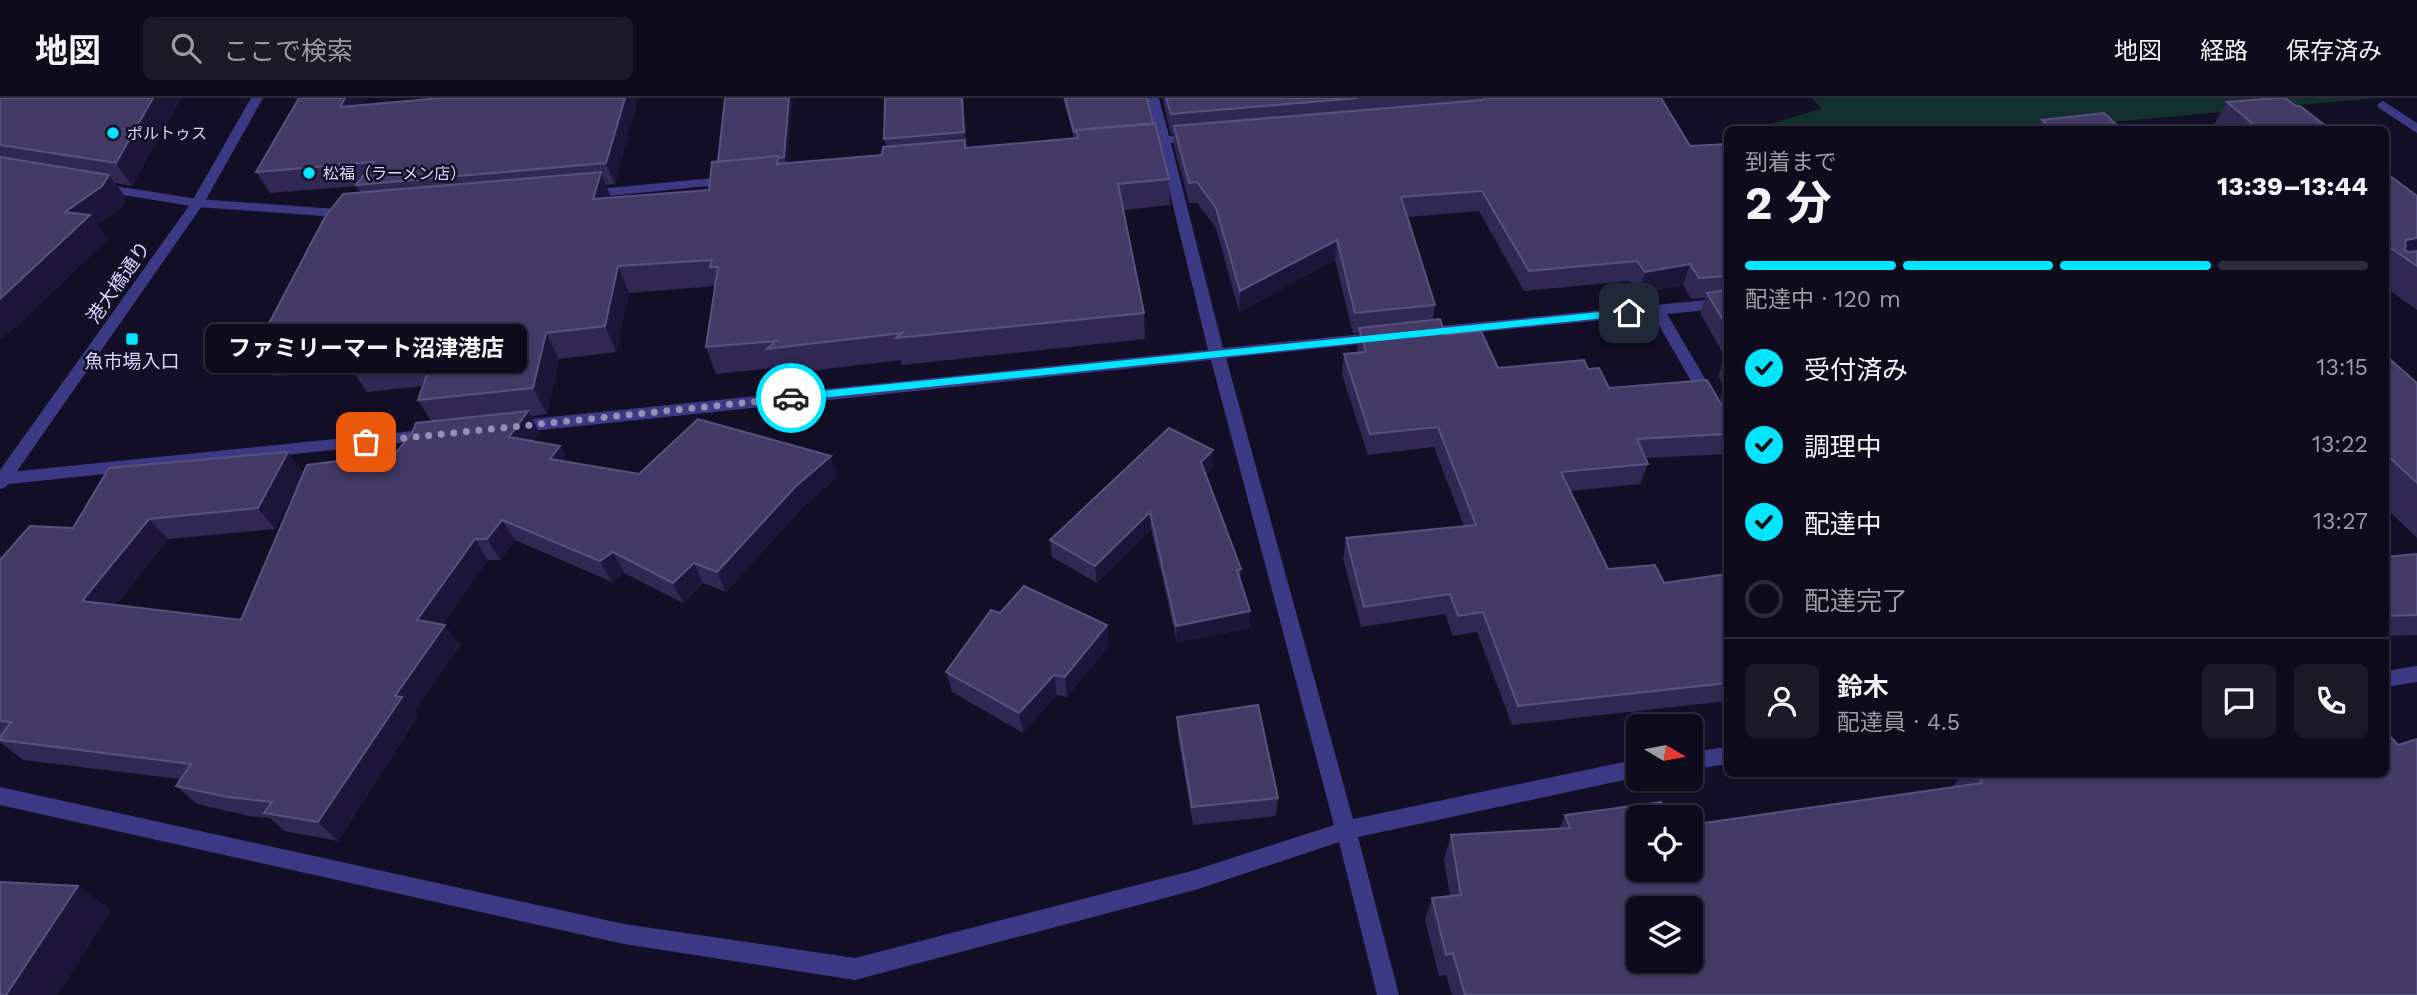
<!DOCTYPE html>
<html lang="ja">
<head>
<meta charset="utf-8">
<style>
	:root { --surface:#0e0b1c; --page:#1c1929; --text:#f1f3f6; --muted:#9b9ba3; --line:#2e2b3b; --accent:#00e5ff }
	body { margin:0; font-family:"Work Sans","Noto Sans JP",sans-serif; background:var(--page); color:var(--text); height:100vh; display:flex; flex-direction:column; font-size:26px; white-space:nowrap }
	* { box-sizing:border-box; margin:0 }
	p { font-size:23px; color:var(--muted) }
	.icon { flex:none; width:38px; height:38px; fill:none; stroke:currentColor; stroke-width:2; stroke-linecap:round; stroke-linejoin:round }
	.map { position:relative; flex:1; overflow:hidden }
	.details { position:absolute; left:1724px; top:28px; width:665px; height:651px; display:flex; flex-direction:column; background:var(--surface); border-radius:10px; box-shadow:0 2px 5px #0004,0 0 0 2px var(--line) }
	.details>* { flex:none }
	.needle { width:46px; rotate:100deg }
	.fabs { position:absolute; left:1626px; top:616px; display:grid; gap:14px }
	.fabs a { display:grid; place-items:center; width:77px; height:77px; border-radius:10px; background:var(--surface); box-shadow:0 2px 5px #0004,0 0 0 2px var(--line); font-size:35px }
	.pin { position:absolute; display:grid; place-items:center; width:60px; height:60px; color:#fff; margin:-30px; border-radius:14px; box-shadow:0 4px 10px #0006 }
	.courier { position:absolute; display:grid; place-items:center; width:70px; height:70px; margin:-35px; border:5px solid #00e5ff; border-radius:50%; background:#fff; color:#222; box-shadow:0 2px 9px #0007 }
	.bubble { position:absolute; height:49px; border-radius:10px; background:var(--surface); box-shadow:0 2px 5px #0004,0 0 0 2px var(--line); font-size:23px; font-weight:700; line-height:49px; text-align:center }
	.summary em { font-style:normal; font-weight:700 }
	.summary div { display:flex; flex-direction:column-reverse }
	.summary { display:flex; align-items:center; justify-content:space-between; height:119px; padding:0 21px }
	h1 { font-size:46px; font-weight:700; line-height:52px }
	.bar { display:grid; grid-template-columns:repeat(4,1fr); gap:10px 7px; align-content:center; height:84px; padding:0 21px }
	.bar i { height:9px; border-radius:5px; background:var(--line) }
	.bar .current { background:var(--accent) }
	.bar p { grid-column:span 4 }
	.line { display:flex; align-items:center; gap:18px; padding:0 21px; border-top:2px solid var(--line) }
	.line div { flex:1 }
	.round { display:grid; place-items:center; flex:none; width:74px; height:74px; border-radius:10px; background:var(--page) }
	ol { padding:0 21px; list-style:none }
	li { display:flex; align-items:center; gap:21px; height:77px }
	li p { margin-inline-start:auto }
	li .icon { padding:7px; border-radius:50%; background:var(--accent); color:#111; stroke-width:4 }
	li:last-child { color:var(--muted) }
	li i { width:38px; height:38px; border:4px solid var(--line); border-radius:50% }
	header { display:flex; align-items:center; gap:42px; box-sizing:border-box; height:98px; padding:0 35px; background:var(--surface); border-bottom:2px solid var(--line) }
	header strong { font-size:33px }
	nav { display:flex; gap:38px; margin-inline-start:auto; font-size:24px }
	.search { width:490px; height:63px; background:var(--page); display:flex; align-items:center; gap:18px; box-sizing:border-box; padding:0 24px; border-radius:10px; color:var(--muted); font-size:26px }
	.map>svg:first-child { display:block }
</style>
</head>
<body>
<header>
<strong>地図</strong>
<div class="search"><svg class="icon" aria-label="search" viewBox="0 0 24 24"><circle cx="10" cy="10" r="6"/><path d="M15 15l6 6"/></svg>ここで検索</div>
<nav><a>地図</a><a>経路</a><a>保存済み</a></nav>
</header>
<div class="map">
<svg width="2417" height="897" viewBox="0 0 2417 897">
	<rect width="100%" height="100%" fill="#130f26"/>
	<path fill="#12302f" d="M 1812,0 L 2377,0 L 2037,31 L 1749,32 L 1821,11 Z"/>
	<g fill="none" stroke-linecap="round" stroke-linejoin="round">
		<path fill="#3d3a85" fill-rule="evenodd" d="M 1147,0 L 1159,0 L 1169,38 L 1198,35 L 1204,39 L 1198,43 L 1171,45 L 1223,250 L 1382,234 L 1390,239 L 1382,244 L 1226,260 L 1353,721 L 1638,661 L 1638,679 L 1358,739 L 1399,897 L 1377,897 L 1339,744 L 1195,792 L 855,882 L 624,846 L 0,707 L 0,689 L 624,826 L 855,860 L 1195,772 L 1334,727 L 1211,262 L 512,335 L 504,329 L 512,323 L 1208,252 L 1158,46 L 1138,48 L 1132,44 L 1138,40 L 1156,39 Z
			M 2383,3 L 2417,25 L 2417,35 L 2379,10 L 2377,7 Z
			M 734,78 L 741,82 L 739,85 L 588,100 L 581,96 L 588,92 Z
			M 97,85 L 197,101 L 351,112 L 358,116 L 351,120 L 197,109 L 92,92 L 90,89 Z
			M 1727,200 L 1727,210 L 1667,216 L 1727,318 L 1727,337 L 1721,335 L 1653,217 L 1420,240 L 1412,235 L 1420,230 Z
			M 432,331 L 440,337 L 438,341 L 0,387 L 0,375 Z
			M 2417,568 L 2417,584 L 2385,589 L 2385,573 Z
			M 1727,649 L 1727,666 L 1690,672 L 1690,654 Z"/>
		<path fill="#3d3a85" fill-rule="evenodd" d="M 251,0 L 263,0 L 204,105 L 6,389 L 0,391 L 0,372 L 191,105 Z"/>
	</g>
	<path fill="#312854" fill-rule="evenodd" d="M 0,0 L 181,0 L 132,88 L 115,85 L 126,100 L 120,111 L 97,127 L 108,141 L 16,229 L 0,241 Z
		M 299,0 L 368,0 L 364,7 L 441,0 L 638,0 L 615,86 L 606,87 L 611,99 L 709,92 L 718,64 L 793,0 L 787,66 L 882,57 L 886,49 L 884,41 L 885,0 L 963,0 L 967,50 L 1074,41 L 1063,0 L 1147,0 L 1169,81 L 1170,107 L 1123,112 L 1144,215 L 1145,241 L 902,267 L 901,262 L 776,277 L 774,270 L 716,276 L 706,249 L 715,188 L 629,195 L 616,254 L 559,261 L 547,316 L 531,318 L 539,334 L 533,343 L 569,364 L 639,376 L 837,379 L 803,409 L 726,494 L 703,485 L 683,505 L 624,475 L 612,484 L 515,442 L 500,462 L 488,462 L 443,526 L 460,547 L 414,614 L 418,618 L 338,743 L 284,733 L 270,720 L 249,718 L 197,706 L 176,688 L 180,681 L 23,662 L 0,644 L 0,462 L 73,430 L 288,354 L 303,375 L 395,356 L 431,323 L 418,302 L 423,288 L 367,294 L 352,272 L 273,278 L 255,252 L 361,95 L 356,88 L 270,95 L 256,74 ZM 301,380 L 241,522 L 116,507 L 168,441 L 275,431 Z
		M 1163,0 L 1483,0 L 1481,2 L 1690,48 L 1727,46 L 1727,314 L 1720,301 L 1724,289 L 1718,278 L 1725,259 L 1700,215 L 1705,200 L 1691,201 L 1683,187 L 1639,195 L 1630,183 L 1524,193 L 1479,113 L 1407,119 L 1435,207 L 1433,222 L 1445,237 L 1498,270 L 1588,271 L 1609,290 L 1727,316 L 1727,356 L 1646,360 L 1648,366 L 1640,386 L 1570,393 L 1608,471 L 1664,485 L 1727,476 L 1727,603 L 1512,627 L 1477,534 L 1453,538 L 1445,516 L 1361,529 L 1343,460 L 1346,440 L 1464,428 L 1434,349 L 1368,357 L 1342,277 L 1344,256 L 1358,255 L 1357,250 L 1359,235 L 1353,235 L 1335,162 L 1239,214 L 1216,130 L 1197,105 L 1189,105 L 1174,48 L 1174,36 L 1171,36 L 1164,8 Z
		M 2227,4 L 2296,8 L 2331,32 L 2211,32 Z
		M 2042,22 L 2122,32 L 2037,32 Z
		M 2385,74 L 2417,98 L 2417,212 L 2385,189 Z
		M 2385,257 L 2417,285 L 2417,440 L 2385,409 Z
		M 1213,352 L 1213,369 L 1206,376 L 1241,471 L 1240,481 L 1250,530 L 1177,544 L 1151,431 L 1097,485 L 1052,459 L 1050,442 Z
		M 2417,457 L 2417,537 L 2385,538 L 2385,459 Z
		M 1000,515 L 1109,547 L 1067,599 L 1057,597 L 1023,635 L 952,594 L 946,574 Z
		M 1177,619 L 1278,700 L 1276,718 L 1193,727 L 1178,639 Z
		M 1963,676 L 2053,676 L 2057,680 L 2417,897 L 1452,897 L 1446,877 L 1439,878 L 1425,822 L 1432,800 L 1450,798 L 1444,761 L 1451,737 L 1560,730 L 1565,717 L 1638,772 L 1953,689 L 1953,688 Z"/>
	<path fill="#1d163a" d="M 153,0 L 181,0 L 132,88 L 116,65 Z
		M 345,0 L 368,0 L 352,30 L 340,9 Z
		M 625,0 L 638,0 L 615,86 L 606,65 Z
		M 789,0 L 793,0 L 787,71 L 784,59 Z
		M 962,0 L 963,0 L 968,54 L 964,34 Z
		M 601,74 L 611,100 L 593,101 Z
		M 109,77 L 126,100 L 120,111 L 97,127 L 108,141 L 16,229 L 0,241 L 0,201 L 65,114 Z
		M 2417,140 L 2417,164 L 2396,153 L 2406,142 Z
		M 1337,142 L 1335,162 L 1239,214 L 1240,193 Z
		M 1690,166 L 1683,187 L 1639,195 L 1645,174 Z
		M 618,168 L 629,195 L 616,254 L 605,228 Z
		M 546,235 L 559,261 L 547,316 L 533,290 Z
		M 528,313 L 539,334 L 521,360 L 509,339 Z
		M 560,348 L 571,369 L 550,361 Z
		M 1213,352 L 1213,369 L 1201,381 L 1201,364 Z
		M 288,354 L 303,375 L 275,431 L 258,410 Z
		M 831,358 L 837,379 L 803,409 L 726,494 L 717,474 L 796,388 Z
		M 1150,414 L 1151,431 L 1097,485 L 1095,468 Z
		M 149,421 L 168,441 L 103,523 L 82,503 Z
		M 502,422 L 515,442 L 500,462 L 487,441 Z
		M 475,441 L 488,462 L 432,543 L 417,522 Z
		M 613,454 L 624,475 L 612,484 L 600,463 Z
		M 694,465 L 703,485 L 683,505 L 673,485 Z
		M 1250,513 L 1250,530 L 1177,544 L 1176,528 Z
		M 445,527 L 460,547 L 414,614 L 418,618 L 338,743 L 318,724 L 395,598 Z
		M 1107,527 L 1109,547 L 1067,599 L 1065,579 Z
		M 1054,577 L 1057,597 L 1023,635 L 1019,615 Z
		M 78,788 L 112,812 L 58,897 L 6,897 Z"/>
	<path fill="#433a66" stroke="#5a527e" stroke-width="2" fill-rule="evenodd" d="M 0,0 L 153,0 L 116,65 L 0,47 Z
		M 299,0 L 345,0 L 340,9 L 441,0 L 625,0 L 606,65 L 356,87 L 374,64 L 256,74 Z
		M 725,0 L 789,0 L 784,59 L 778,60 L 778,58 L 718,64 Z
		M 885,0 L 962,0 L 964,34 L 884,41 Z
		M 1065,0 L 1147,0 L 1153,26 L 1076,32 L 1076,34 L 1074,34 Z
		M 1166,0 L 1358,0 L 1171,16 Z
		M 1485,0 L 1661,0 L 1690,48 L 1727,46 L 1727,178 L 1699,180 L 1690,166 L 1645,174 L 1637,163 L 1529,173 L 1482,93 L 1401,99 L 1435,207 L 1355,215 L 1337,142 L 1240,193 L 1216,110 L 1197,84 L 1189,85 L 1174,28 L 1482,2 Z
		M 2276,0 L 2285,0 L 2296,8 L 2300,8 L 2331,32 L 2260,32 L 2227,4 Z
		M 2104,15 L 2122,32 L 2052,32 L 2042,22 Z
		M 1155,25 L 1169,81 L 1118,86 L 1144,215 L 896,240 L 902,235 L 767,251 L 776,243 L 706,249 L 718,169 L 710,169 L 712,162 L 618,168 L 605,228 L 546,235 L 533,290 L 418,302 L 433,259 L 349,268 L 360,243 L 255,252 L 325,119 L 343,96 L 601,74 L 593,101 L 709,92 L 712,64 L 778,58 L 777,66 L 882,57 L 883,49 L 965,42 L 965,50 L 1078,40 L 1076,32 Z
		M 0,59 L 109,77 L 102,88 L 65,114 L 90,117 L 0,201 Z
		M 2385,74 L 2417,98 L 2417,140 L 2406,142 L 2405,152 L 2408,154 L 2417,153 L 2417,168 L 2385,146 Z
		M 1727,192 L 1727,229 L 1707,195 Z
		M 1440,221 L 1445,237 L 1481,233 L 1498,270 L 1584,262 L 1588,271 L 1599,270 L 1609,290 L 1707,282 L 1727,316 L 1727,336 L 1637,341 L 1648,366 L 1561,374 L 1608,471 L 1655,467 L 1664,485 L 1727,476 L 1727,585 L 1518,608 L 1483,514 L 1458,518 L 1450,496 L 1364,509 L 1346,440 L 1476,427 L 1438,329 L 1370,336 L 1344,256 L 1366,254 L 1359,230 Z
		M 2385,257 L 2417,285 L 2417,385 L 2385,355 Z
		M 528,313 L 509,339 L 560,348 L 550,361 L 639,376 L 698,321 L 831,358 L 796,388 L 717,474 L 694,465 L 673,485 L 613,454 L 600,463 L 502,422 L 487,441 L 475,441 L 417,522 L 445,527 L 395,598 L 402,599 L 318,724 L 264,715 L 272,704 L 228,699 L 176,688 L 191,666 L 0,642 L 0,639 L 11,624 L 0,623 L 0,462 L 30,428 L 73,430 L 109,370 L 288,354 L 258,410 L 149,421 L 82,503 L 241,522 L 307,367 L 395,356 L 412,335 L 416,325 Z
		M 1169,330 L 1213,352 L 1201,364 L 1241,471 L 1237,472 L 1250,513 L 1176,528 L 1150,414 L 1095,468 L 1050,442 Z
		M 2416,456 L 2417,457 L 2417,517 L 2385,518 L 2385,459 Z
		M 1024,488 L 1107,527 L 1065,579 L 1054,577 L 1019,615 L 946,574 L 991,512 L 1000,515 Z
		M 1258,607 L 1278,700 L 1192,709 L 1177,619 Z
		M 2385,633 L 2398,647 L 2417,641 L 2417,897 L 1465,897 L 1453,855 L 1446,857 L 1432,800 L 1461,797 L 1451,737 L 1570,730 L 1565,717 L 1661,704 L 1667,719 L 1638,719 L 1638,772 L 1690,772 L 1690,727 L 1982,685 L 1978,676 L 2053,676 L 2057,680 L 2092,676 L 2385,676 ZM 1638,810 L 1690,810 L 1690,863 L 1638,863 Z
		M 0,784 L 78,788 L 6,897 L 0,897 Z"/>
	<path fill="#00e5ff" d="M 1629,211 L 1634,215 L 1633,217 L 791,303 L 785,300 L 791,296 Z"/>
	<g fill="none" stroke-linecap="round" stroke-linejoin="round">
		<path stroke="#948fb3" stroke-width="7" stroke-dasharray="0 12.6" d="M 366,344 L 791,300"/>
	</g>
	<g fill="#00e5ff" stroke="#130f26" stroke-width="2.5">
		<circle cx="113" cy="35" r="7"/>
		<circle cx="309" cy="75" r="7"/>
		<rect x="125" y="234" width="14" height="14" rx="3.5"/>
	</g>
	<g text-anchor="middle" stroke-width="5" stroke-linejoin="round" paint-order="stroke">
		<g font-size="16" fill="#d9d4ff" stroke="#130f26" text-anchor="start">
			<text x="127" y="41">ポルトゥス</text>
			<text x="323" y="81">松福（ラーメン店）</text>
		</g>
		<g font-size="19" fill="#d9d4ff" stroke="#130f26">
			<text transform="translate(118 184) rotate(-55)" y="7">港大橋通り</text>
		</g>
		<g font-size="19" fill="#d9d4ff" stroke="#130f26">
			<text x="132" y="270">魚市場入口</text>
		</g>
	</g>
</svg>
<div class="fabs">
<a><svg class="needle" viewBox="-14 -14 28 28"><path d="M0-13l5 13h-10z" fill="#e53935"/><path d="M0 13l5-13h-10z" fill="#9b9ba3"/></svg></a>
<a><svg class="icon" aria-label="locate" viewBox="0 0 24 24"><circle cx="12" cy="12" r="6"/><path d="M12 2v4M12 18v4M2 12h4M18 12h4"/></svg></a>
<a><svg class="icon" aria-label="layers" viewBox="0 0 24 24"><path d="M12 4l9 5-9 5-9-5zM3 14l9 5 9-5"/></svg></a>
</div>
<div class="pin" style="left:366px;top:344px;background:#ea580c"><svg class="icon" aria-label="bag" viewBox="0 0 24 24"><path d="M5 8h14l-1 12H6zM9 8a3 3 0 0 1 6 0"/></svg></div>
<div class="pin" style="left:1629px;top:215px;background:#1f2937"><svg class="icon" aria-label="home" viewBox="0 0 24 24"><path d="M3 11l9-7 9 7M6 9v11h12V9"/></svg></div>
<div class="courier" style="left:791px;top:300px"><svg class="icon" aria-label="car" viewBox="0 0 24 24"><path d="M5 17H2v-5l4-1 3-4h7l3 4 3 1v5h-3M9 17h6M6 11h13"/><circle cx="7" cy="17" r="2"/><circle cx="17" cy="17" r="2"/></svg></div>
<div class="bubble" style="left:205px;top:226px;width:322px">ファミリーマート沼津港店</div>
<section class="details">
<div class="summary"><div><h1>2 分</h1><p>到着まで</p></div><em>13:39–13:44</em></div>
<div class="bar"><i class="current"></i><i class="current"></i><i class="current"></i><i></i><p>配達中 · 120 m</p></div>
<ol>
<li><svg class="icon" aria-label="check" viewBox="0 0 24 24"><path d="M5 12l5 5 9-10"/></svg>受付済み<p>13:15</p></li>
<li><svg class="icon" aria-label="check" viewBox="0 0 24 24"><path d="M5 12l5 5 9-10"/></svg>調理中<p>13:22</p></li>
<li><svg class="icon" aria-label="check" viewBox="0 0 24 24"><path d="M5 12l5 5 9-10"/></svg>配達中<p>13:27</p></li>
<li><i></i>配達完了</li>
</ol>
<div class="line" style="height:126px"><a class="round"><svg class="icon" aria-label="person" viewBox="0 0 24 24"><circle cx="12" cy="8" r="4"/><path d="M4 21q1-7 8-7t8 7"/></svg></a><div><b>鈴木</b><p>配達員 · 4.5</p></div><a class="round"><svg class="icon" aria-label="chat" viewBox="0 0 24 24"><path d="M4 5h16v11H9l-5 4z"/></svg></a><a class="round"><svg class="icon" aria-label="phone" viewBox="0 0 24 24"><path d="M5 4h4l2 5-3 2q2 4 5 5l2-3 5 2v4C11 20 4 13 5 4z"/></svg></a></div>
</section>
</div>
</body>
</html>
